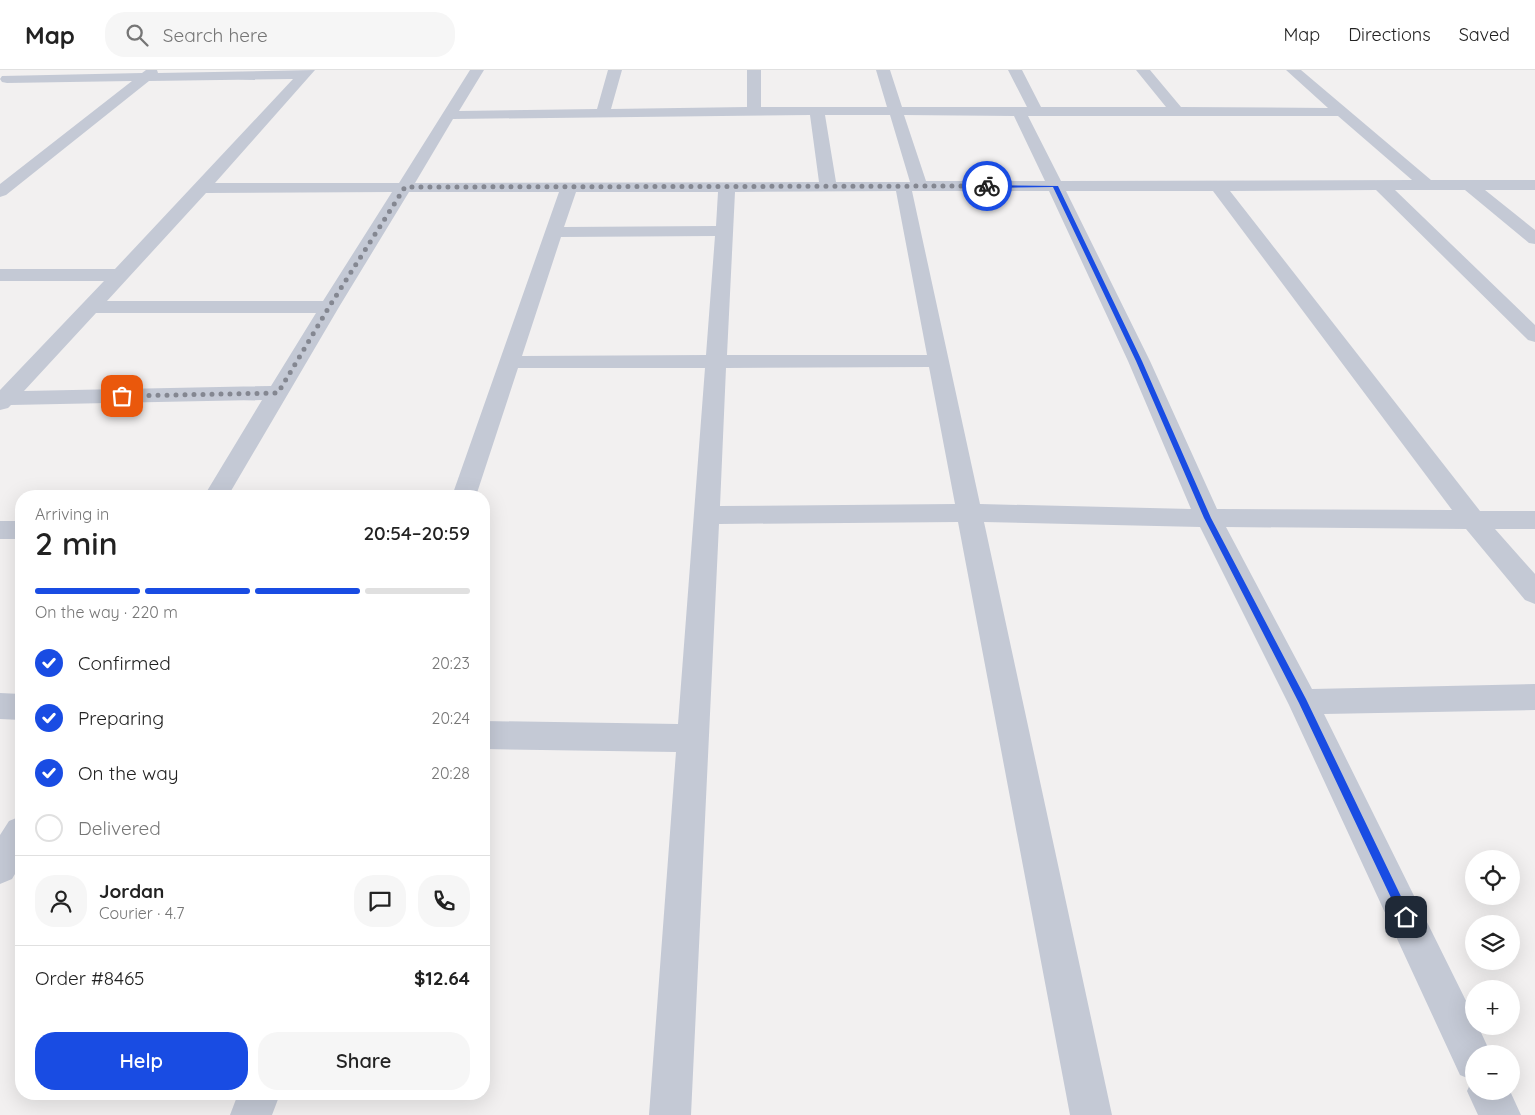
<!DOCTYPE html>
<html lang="en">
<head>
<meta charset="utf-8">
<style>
	:root { --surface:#fff; --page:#f6f6f6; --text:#222; --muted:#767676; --line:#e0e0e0; --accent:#194ce3 }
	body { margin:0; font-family:Quicksand,sans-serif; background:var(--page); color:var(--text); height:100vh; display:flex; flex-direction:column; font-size:19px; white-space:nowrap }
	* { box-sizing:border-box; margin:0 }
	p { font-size:16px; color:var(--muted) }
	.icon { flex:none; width:28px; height:28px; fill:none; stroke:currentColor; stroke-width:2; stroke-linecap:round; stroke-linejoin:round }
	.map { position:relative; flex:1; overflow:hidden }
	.drawer { position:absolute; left:15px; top:420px; width:475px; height:610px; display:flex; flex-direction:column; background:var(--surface); border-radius:20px; box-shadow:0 5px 20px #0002 }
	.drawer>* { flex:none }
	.tools { position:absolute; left:1465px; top:780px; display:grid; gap:10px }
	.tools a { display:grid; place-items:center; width:55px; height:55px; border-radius:50%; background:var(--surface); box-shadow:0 5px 20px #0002; font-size:25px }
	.pin { position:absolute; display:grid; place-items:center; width:42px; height:42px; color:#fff; margin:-21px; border-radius:10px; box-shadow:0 2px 8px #0006 }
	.courier { position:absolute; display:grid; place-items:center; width:50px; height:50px; margin:-25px; border:4px solid #194ce3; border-radius:50%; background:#fff; color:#222; box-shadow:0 1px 6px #0007 }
	.overview em { font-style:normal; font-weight:600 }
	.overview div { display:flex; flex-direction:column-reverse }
	.overview { display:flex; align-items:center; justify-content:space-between; height:85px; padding:0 20px }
	h1 { font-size:32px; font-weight:600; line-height:38px }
	.bar { display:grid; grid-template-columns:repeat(4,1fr); gap:8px 5px; align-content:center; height:60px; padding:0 20px }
	.bar i { height:6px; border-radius:4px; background:var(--line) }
	.bar .on { background:var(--accent) }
	.bar p { grid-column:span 4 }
	.line { display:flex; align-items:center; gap:12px; padding:0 20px; border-top:1px solid var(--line) }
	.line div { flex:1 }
	.round { display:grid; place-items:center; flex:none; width:52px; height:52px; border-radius:20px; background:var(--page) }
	ol { padding:0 20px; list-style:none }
	li { display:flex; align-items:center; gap:15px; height:55px }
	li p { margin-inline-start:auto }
	li .icon { padding:5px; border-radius:50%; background:var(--accent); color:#fff; stroke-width:4 }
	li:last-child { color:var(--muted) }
	li i { width:28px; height:28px; border:2px solid var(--line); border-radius:50% }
	.button { display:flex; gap:10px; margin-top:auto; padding:10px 20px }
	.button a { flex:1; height:58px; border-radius:20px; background:var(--accent); color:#fff; font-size:20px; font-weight:600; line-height:58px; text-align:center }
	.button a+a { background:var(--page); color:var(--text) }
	header { display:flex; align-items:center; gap:30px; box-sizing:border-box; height:70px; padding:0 25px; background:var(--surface); border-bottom:1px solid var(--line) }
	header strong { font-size:24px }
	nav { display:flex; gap:28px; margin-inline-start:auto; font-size:18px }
	.search { width:350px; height:45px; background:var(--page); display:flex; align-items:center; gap:12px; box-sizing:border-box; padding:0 18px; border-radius:20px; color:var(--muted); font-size:19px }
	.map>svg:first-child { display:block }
</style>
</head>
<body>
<header>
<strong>Map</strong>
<div class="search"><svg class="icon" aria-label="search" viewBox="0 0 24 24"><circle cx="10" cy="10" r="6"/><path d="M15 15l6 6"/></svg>Search here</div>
<nav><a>Map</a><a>Directions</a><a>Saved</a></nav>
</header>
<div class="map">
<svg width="1535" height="1045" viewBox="0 0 1535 1045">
	<rect width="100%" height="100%" fill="#f2f0f0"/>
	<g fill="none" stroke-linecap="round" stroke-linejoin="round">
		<path fill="#c4c9d5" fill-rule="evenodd" d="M 146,0 L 157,0 L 158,3 L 315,0 L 215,113 L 399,113 L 470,0 L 484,0 L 459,41 L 597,39 L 608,0 L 622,0 L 611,39 L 747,37 L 747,0 L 761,0 L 761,37 L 887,37 L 876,0 L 890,0 L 902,37 L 1027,37 L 1008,0 L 1022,0 L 1041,37 L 1166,37 L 1136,0 L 1150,0 L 1181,37 L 1328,38 L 1286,0 L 1301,0 L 1431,110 L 1535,110 L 1535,120 L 1485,120 L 1535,160 L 1535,174 L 1529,173 L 1465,120 L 1395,120 L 1535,255 L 1535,272 L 1528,270 L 1376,120 L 1230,121 L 1480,441 L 1535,441 L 1535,459 L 1495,459 L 1535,504 L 1535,534 L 1525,530 L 1466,459 L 1226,457 L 1312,619 L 1535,614 L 1535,640 L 1324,644 L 1474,947 L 1474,956 L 1478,956 L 1491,984 L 1474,984 L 1474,1021 L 1510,1021 L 1521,1045 L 1478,1045 L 1467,1021 L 1472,1010 L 1460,1005 L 1289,635 L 1200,457 L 984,452 L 1112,1045 L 1070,1045 L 958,452 L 719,454 L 691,1045 L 649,1045 L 676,682 L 484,679 L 484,651 L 678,654 L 705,298 L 518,298 L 476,426 L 452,426 L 559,122 L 409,122 L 339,237 L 228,426 L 204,426 L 262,330 L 11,335 L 8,338 L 0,340 L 0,320 L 104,211 L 0,211 L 0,199 L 115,199 L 293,9 L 149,11 L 6,125 L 0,127 L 0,114 L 132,11 L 7,13 L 2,12 L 0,9 L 2,6 L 142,3 ZM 810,45 L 819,112 L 415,113 L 453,49 ZM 825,45 L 890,45 L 910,112 L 836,112 ZM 904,45 L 1014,46 L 1045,111 L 926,111 ZM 1028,46 L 1338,46 L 1412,110 L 1061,111 ZM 896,121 L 927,285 L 727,285 L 735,122 ZM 912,121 L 1049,121 L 1128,291 L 1191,439 L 980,434 ZM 1066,121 L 1213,121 L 1452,440 L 1217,439 L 1150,291 ZM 392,122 L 323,231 L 107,231 L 206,123 ZM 576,122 L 718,122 L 716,156 L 564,157 ZM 715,166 L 706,285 L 522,286 L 561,167 ZM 96,243 L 316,243 L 271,316 L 24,321 ZM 929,297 L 955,434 L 720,436 L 726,298 Z
			M 0,451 L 21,451 L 21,469 L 0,469 Z
			M 0,623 L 21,624 L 21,650 L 0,649 Z
			M 21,746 L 21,794 L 12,809 L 0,814 L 0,765 L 9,751 Z
			M 238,1024 L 280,1024 L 272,1045 L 230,1045 Z"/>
	</g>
	<path fill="#194ce3" d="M 985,115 L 1058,116 L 1142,291 L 1211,448 L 1306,629 L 1409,843 L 1411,847 L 1409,851 L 1406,852 L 1402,851 L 1299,633 L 1204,448 L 1136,291 L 1053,117 L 987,118 Z"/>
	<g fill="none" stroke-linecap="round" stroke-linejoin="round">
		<path stroke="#848791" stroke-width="5" stroke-dasharray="0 9" d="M 122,326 L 278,323 L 329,237 L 405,117 L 987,116"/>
	</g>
</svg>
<div class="tools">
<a><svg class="icon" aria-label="locate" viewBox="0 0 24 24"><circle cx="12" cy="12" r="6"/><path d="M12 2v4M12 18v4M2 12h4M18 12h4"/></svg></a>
<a><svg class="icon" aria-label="layers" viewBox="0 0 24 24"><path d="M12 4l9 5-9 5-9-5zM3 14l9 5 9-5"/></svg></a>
<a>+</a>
<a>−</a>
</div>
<div class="pin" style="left:122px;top:326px;background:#ea580c"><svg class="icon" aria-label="bag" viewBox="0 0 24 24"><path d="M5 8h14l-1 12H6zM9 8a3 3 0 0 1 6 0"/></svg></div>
<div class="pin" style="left:1406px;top:847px;background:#1f2937"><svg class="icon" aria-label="home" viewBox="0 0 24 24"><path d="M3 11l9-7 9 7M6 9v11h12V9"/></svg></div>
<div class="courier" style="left:987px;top:116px"><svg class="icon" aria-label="bike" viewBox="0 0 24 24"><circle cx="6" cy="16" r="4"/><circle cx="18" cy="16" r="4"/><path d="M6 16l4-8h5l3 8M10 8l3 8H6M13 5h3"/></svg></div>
<section class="drawer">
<div class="overview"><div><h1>2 min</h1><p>Arriving in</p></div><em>20:54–20:59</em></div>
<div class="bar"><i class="on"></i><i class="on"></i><i class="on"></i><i></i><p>On the way · 220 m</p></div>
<ol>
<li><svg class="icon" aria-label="check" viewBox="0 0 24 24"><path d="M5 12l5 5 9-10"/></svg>Confirmed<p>20:23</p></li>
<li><svg class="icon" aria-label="check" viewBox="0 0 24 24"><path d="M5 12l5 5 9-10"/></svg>Preparing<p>20:24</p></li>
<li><svg class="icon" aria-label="check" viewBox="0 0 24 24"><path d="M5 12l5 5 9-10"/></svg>On the way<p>20:28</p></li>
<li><i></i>Delivered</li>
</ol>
<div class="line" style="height:90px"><a class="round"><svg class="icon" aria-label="person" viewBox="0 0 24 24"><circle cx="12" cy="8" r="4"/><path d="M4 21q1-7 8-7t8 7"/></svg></a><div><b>Jordan</b><p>Courier · 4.7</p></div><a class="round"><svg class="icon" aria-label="chat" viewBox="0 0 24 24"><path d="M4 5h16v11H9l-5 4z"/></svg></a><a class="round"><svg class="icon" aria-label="phone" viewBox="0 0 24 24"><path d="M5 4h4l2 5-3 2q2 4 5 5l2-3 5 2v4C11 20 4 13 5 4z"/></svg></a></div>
<div class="line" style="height:65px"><div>Order #8465</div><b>$12.64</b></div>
<div class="button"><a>Help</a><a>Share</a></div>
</section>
</div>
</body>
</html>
